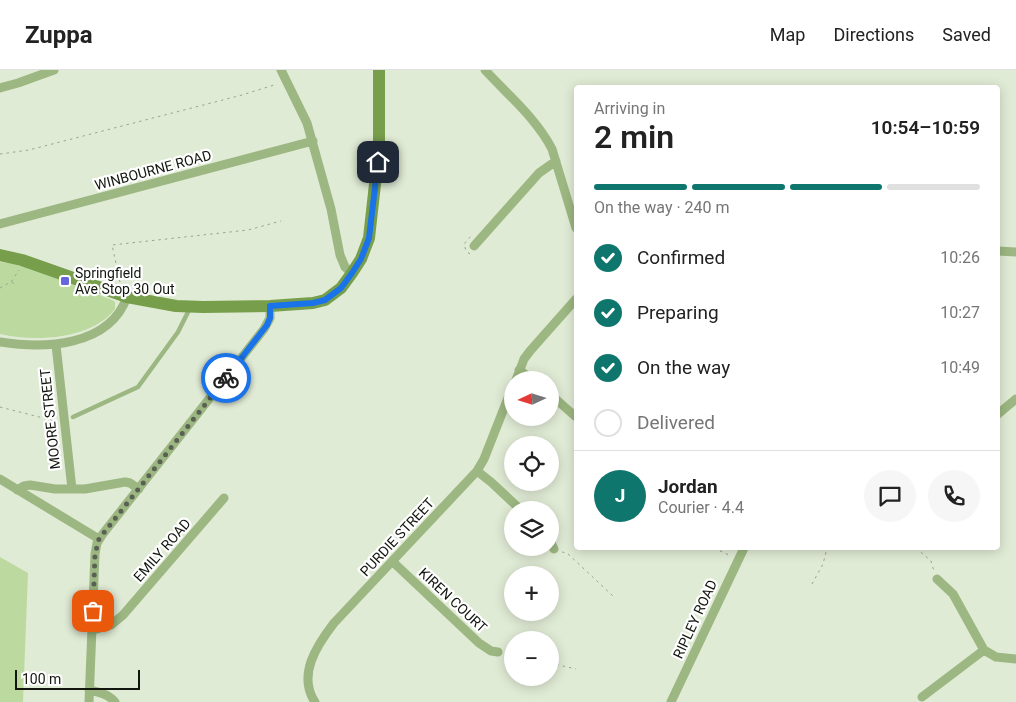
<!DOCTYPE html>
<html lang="en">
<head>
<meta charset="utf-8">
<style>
	:root { --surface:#fff; --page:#f6f6f6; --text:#222; --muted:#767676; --line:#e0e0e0; --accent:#0f766e }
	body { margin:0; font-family:Roboto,sans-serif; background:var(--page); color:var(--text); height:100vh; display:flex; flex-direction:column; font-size:19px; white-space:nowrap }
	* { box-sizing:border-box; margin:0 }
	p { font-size:16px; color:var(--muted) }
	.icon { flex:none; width:28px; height:28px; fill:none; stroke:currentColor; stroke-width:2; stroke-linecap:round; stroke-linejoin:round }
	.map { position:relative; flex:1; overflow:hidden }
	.details { position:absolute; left:574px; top:15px; width:426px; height:465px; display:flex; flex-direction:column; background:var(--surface); border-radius:5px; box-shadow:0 2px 12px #0003 }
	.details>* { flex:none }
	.needle { width:32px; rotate:266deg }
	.tools { position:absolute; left:504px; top:301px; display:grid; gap:10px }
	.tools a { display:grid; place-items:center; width:55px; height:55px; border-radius:50%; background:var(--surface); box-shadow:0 2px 12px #0003; font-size:25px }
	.scale { position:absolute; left:15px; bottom:12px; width:125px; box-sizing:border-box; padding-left:5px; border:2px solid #12160f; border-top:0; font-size:14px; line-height:18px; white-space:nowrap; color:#12160f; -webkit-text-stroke:4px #fff; paint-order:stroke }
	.pin { position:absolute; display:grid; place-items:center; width:42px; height:42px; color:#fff; margin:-21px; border-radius:10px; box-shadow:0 2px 8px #0006 }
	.courier { position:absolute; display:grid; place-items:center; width:50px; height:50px; margin:-25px; border:4px solid #1a73e8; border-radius:50%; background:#fff; color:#222; box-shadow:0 1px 6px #0007 }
	.summary em { font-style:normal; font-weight:600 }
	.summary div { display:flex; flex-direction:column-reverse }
	.summary { display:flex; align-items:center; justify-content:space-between; height:85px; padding:0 20px }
	h1 { font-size:32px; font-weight:600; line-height:38px }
	.bar { display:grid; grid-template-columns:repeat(4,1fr); gap:8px 5px; align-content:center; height:60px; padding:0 20px }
	.bar i { height:6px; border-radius:4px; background:var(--line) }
	.bar .selected { background:var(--accent) }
	.bar p { grid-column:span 4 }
	.line { display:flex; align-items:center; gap:12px; padding:0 20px; border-top:1px solid var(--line) }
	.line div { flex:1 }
	.round { display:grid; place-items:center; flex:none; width:52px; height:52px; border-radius:26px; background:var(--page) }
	ol { padding:0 20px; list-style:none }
	li { display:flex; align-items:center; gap:15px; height:55px }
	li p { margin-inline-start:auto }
	li .icon { padding:5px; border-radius:50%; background:var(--accent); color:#fff; stroke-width:4 }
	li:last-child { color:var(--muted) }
	li i { width:28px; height:28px; border:2px solid var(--line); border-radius:50% }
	header { display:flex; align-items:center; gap:30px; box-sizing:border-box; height:70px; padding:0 25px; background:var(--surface); border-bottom:1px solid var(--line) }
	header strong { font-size:24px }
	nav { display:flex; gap:28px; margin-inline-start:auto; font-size:18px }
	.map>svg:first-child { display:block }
</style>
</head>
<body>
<header>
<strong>Zuppa</strong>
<nav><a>Map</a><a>Directions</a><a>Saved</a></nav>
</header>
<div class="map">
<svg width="1016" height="632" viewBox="0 0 1016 632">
	<rect width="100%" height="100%" fill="#e0ebd5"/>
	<path fill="#bcdaa0" d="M 0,192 L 25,195 L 112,230 L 115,232 L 115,239 C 91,270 35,272 0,264 Z
		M 0,487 L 28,503 L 23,632 L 0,632 Z"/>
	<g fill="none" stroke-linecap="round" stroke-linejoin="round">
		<path stroke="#9ba493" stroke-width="1" stroke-dasharray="2.5 4" stroke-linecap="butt" d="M 0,84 L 29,80 L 242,25 L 277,14
			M 470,184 L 466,181 L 464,174 L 471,166
			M 12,212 L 16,217
			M 120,212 L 112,175 L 248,160 L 281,151
			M 0,218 L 12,211 L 19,200
			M 0,337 L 55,351
			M 714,478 L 731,486
			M 916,478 L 931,491 L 934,501
			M 562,482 L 567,483 L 613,526
			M 812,514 L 823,494 L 827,478
			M 506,583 L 512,585
			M 550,593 L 576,599"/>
		<path stroke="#9cb781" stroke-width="4.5" d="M 73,347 L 138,317 L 178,262 L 190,238"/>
		<path stroke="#9cb781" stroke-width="9" d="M 281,0 L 307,53 L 331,139 L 340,185 L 345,197 L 352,203
			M 485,0 C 508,25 536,48 552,79 L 576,158
			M 0,18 L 18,13 L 54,0
			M 0,154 L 313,71
			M 474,176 L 539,103 L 556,91
			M 998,181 L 1016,182
			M 0,272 C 44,279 109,277 127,227
			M 56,275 L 72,419
			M 519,300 L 533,310
			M 516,310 L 524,289 L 530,281 L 576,229
			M 550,324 L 576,347
			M 998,344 L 1016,329
			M 477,401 L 491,412 L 521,440
			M 0,409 L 99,469
			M 17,420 L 24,416 L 30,415 L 55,419 L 85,419 L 125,412 L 130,413 L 139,419
			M 550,471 L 554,479
			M 393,492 L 479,573 L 491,581 L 498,582
			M 937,509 L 953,524 L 984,580 L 996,587 L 1016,589
			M 93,560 L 111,555 L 123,545 L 224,428
			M 89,620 C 99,622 108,624 115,632
			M 922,627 L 984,580
			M 89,632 L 95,484 L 97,473 L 102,465 L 264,259 L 270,248 L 270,236
			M 315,632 C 297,605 317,575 334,553 L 477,401 L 484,389 L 512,318
			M 671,632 L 744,478"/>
		<path stroke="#779e4b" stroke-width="12" d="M 0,185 L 22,190 L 127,227 L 176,236 L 203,237 L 270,236 L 313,233 L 325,230 L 341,218 L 352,203 L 361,189 L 369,168 L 379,78 L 379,0"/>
	</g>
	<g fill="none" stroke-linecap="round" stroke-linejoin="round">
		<path stroke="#5a6154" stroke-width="5" stroke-dasharray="0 9" d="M 93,541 L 95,484 L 99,469 L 226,308"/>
		<path stroke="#1a73e8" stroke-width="6" d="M 226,308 L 267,255 L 270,248 L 270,236 L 313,233 L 325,230 L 341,218 L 352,203 L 361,189 L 369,168 L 378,92"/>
	</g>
	<rect fill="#6765de" stroke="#fff" stroke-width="2" x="60" y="206" width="10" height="10" rx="2.5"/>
	<g text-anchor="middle" stroke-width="4.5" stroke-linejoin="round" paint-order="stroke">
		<g font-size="14" fill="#12160f" stroke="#fff">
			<text transform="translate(153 100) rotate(-15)" y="5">WINBOURNE ROAD</text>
			<text transform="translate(50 349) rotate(-96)" y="5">MOORE STREET</text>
			<text transform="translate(397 467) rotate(-47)" y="5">PURDIE STREET</text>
			<text transform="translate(162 480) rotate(-49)" y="5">EMILY ROAD</text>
			<text transform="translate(453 530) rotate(43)" y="5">KIREN COURT</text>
			<text transform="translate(695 549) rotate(-65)" y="5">RIPLEY ROAD</text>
		</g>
		<g font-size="14" fill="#12160f" stroke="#fff" text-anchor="start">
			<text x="75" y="208">Springfield<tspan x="75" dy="16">Ave Stop 30 Out</tspan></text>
		</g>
	</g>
</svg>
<div class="tools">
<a><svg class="needle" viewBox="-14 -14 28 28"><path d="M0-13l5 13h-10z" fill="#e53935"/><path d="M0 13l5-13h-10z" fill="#767676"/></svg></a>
<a><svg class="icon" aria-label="locate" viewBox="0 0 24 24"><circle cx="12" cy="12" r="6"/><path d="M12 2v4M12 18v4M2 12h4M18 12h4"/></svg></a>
<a><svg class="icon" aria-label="layers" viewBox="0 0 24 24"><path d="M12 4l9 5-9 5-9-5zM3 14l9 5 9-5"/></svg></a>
<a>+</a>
<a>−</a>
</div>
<div class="scale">100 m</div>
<div class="pin" style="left:93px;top:541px;background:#ea580c"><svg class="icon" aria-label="bag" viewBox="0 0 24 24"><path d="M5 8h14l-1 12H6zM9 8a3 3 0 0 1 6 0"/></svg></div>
<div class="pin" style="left:378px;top:92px;background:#1f2937"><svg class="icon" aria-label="home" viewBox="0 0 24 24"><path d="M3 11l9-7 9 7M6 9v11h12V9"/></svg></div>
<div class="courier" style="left:226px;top:308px"><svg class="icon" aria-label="bike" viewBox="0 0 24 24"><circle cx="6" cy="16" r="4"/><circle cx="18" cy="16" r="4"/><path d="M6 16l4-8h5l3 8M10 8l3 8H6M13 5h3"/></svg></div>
<section class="details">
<div class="summary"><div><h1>2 min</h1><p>Arriving in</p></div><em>10:54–10:59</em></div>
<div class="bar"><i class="selected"></i><i class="selected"></i><i class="selected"></i><i></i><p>On the way · 240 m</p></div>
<ol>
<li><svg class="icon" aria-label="check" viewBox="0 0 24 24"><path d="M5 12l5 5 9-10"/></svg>Confirmed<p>10:26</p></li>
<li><svg class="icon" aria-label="check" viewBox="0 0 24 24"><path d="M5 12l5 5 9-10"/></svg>Preparing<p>10:27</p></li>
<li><svg class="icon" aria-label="check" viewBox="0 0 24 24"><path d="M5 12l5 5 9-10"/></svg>On the way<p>10:49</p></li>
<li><i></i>Delivered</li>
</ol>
<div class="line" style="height:90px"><b class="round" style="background:var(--accent);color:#fff">J</b><div><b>Jordan</b><p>Courier · 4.4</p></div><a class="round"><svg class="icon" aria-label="chat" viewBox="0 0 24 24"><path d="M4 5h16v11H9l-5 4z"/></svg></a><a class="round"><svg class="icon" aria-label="phone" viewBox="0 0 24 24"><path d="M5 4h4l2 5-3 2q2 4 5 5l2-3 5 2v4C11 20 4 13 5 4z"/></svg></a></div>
</section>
</div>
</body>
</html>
